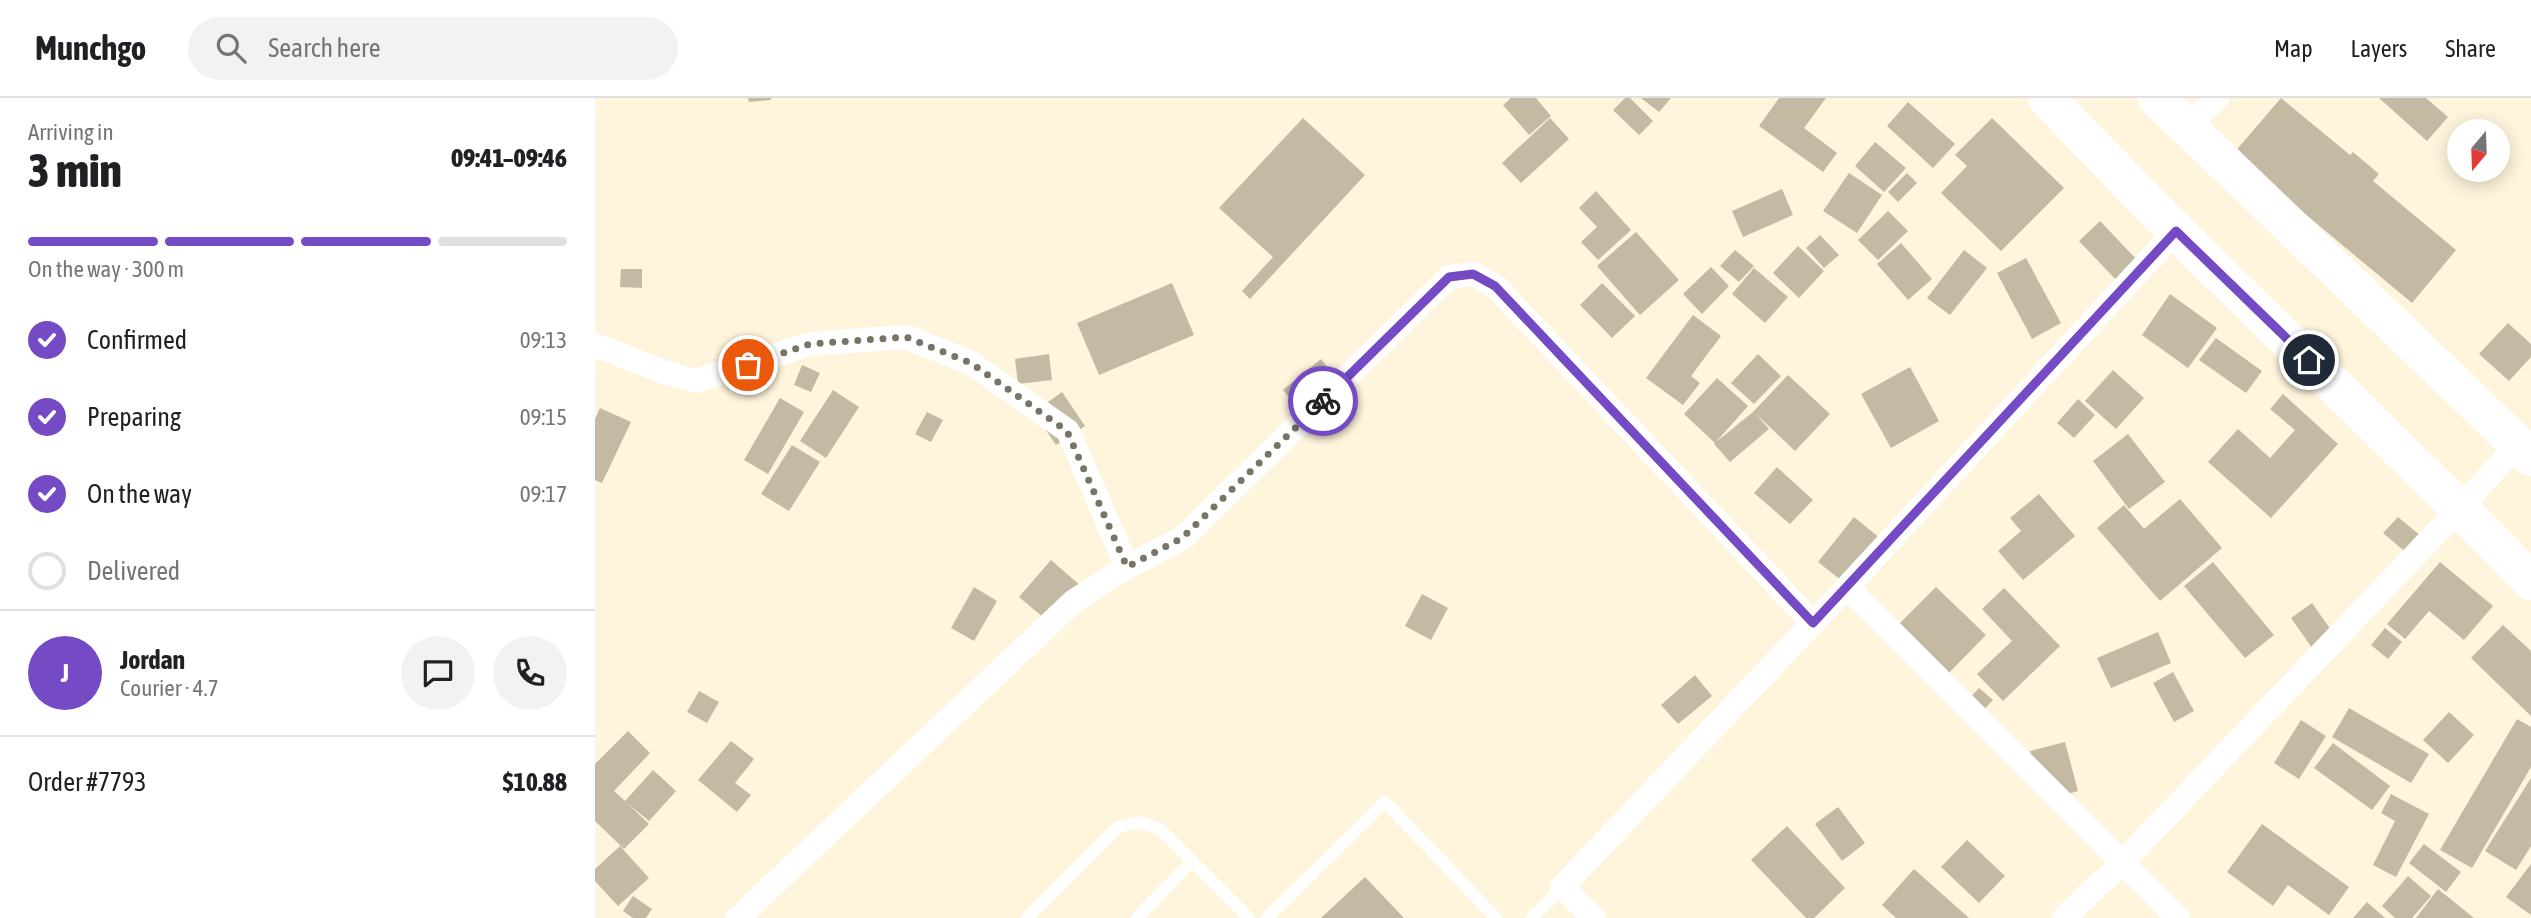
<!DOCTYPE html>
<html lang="en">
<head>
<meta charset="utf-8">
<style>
	:root { --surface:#fff; --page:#f2f2f2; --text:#202124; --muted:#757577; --line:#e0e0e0; --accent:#744bc4 }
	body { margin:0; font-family:"Asap Condensed",sans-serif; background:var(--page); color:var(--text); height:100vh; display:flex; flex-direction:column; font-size:26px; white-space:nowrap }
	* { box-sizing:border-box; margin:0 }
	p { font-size:23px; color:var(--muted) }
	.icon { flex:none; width:38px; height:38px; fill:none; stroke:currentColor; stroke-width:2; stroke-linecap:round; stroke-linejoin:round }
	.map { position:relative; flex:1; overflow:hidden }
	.drawer { display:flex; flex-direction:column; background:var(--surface); width:595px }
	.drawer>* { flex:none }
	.needle { width:46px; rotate:199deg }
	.fabs { position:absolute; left:1852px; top:21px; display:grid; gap:14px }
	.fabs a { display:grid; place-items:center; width:63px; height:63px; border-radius:50%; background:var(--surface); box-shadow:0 4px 18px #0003; font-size:35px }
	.pin { position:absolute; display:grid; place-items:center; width:60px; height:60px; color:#fff; margin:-30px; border:4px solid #fff; border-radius:50%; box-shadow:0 2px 7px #0007 }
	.courier { position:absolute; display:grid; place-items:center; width:70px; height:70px; margin:-35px; border:5px solid #744bc4; border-radius:50%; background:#fff; color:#222; box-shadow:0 2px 9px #0007 }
	.head em { font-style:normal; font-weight:800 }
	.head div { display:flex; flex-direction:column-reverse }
	.head { display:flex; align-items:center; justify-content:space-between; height:119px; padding:0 28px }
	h1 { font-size:46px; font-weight:800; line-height:52px }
	.bar { display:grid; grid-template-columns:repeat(4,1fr); gap:10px 7px; align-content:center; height:84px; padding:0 28px }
	.bar i { height:9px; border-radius:5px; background:var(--line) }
	.bar .current { background:var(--accent) }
	.bar p { grid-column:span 4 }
	.line { display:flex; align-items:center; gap:18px; padding:0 28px; border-top:2px solid var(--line) }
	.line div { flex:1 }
	.round { display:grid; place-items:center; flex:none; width:74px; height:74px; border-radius:37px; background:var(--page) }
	ol { padding:0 28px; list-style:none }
	li { display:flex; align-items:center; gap:21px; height:77px }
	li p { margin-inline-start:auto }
	li .icon { padding:7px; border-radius:50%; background:var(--accent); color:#fff; stroke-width:4 }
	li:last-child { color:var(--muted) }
	li i { width:38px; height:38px; border:4px solid var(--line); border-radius:50% }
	header { display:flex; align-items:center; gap:42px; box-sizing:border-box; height:98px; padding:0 35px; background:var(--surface); border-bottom:2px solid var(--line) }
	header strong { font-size:33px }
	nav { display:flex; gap:38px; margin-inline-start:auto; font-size:24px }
	.search { width:490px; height:63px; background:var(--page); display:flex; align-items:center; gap:18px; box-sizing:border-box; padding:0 24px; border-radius:38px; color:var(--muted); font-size:26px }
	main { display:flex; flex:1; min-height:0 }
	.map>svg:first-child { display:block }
</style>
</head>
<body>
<header>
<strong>Munchgo</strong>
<div class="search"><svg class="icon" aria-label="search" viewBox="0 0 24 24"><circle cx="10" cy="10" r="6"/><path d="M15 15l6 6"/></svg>Search here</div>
<nav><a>Map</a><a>Layers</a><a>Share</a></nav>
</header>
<main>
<section class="drawer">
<div class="head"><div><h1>3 min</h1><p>Arriving in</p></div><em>09:41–09:46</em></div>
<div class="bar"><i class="current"></i><i class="current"></i><i class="current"></i><i></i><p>On the way · 300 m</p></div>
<ol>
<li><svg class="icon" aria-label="check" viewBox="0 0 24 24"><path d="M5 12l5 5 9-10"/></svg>Confirmed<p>09:13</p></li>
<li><svg class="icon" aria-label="check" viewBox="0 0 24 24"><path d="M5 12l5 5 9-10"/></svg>Preparing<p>09:15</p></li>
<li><svg class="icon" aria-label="check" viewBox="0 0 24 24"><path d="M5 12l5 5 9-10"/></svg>On the way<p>09:17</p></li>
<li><i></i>Delivered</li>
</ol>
<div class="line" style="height:126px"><b class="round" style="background:var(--accent);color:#fff">J</b><div><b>Jordan</b><p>Courier · 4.7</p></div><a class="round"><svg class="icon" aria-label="chat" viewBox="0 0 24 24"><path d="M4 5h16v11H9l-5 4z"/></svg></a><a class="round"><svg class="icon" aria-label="phone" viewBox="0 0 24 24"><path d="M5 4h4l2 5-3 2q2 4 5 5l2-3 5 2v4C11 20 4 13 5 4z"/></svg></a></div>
<div class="line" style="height:91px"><div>Order #7793</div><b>$10.88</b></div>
</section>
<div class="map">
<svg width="1936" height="820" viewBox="0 0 1936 820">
	<rect width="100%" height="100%" fill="#fff4dc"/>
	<path fill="#c4b9a3" d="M 153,0 L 176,0 L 176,2 L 154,4 Z
		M 916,0 L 941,0 L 956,18 L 934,37 L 908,7 Z
		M 1030,0 L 1035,0 L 1058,23 L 1044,37 L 1018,12 Z
		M 1046,0 L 1076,0 L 1064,14 Z
		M 1184,0 L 1231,0 L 1209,30 L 1242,55 L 1228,74 L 1164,28 Z
		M 1686,0 L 1755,57 L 1758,54 L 1784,76 L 1778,83 L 1861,152 L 1817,205 L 1638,56 Z
		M 1784,0 L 1831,0 L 1853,19 L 1832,43 Z
		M 1313,4 L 1360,46 L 1338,70 L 1292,28 Z
		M 708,20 L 770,77 L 655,201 L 647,193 L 678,159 L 624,110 Z
		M 955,20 L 974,41 L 926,85 L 907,65 Z
		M 1397,20 L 1469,90 L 1406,153 L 1346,95 L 1372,68 L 1360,57 Z
		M 1280,44 L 1311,70 L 1289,94 L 1260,68 Z
		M 1254,75 L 1287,97 L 1262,135 L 1228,113 Z
		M 1312,75 L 1322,85 L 1303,104 L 1293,94 Z
		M 1187,91 L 1198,117 L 1148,139 L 1137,113 Z
		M 1001,93 L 1036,132 L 1003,162 L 986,144 L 1002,129 L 984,110 Z
		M 1293,113 L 1313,133 L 1283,162 L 1263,142 Z
		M 1505,123 L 1546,166 L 1525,186 L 1484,143 Z
		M 1041,134 L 1084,182 L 1045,217 L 1002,168 Z
		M 1225,137 L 1244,157 L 1229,170 L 1211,150 Z
		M 1306,145 L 1337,181 L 1313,202 L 1282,166 Z
		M 1203,148 L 1229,173 L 1204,200 L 1178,175 Z
		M 1140,152 L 1159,168 L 1144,184 L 1125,168 Z
		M 1369,152 L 1392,170 L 1355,217 L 1332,200 Z
		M 1431,160 L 1466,225 L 1437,241 L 1402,175 Z
		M 1116,169 L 1134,188 L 1107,216 L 1088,196 Z
		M 1159,170 L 1193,199 L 1170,225 L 1137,196 Z
		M 26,171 L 47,171 L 47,190 L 25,189 Z
		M 577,185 L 599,237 L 504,277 L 482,225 Z
		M 1007,185 L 1040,218 L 1017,240 L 985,207 Z
		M 1575,196 L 1622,230 L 1593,270 L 1547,237 Z
		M 1098,217 L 1126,238 L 1096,278 L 1105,285 L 1088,307 L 1051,280 Z
		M 1913,225 L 1936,246 L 1936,259 L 1914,283 L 1884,256 Z
		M 1621,240 L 1667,273 L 1651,295 L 1604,262 Z
		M 454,256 L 457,282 L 423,286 L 420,261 Z
		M 1163,256 L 1186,278 L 1159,306 L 1136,285 Z
		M 726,261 L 742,282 L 705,312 L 688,292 Z
		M 207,267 L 225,275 L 216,294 L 199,287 Z
		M 1315,269 L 1344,323 L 1296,350 L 1266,296 Z
		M 1518,272 L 1549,300 L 1521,331 L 1490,303 Z
		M 1193,277 L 1235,316 L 1200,353 L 1161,316 L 1174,331 L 1135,364 L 1119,346 L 1120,345 L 1089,316 L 1122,280 L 1153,308 L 1121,344 L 1158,314 Z
		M 238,292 L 264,309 L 231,360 L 205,343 Z
		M 467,294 L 490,328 L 461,347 L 439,314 Z
		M 1688,296 L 1743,346 L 1676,420 L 1613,364 L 1643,331 L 1675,360 L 1700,332 L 1675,311 Z
		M 185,300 L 209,314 L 173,376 L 149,362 Z
		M 1483,301 L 1500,317 L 1479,340 L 1462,325 Z
		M 5,310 L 36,324 L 7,385 L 0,382 L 0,321 Z
		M 332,314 L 348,322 L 336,344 L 320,336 Z
		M 1533,336 L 1570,384 L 1534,411 L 1498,363 Z
		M 197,347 L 225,364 L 194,413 L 166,396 Z
		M 1182,369 L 1218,402 L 1195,426 L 1159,395 Z
		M 1444,396 L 1480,438 L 1428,482 L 1403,453 L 1426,433 L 1415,420 Z
		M 1585,401 L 1627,450 L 1565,503 L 1502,430 L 1529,407 L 1549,431 Z
		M 1259,419 L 1286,441 L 1251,486 L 1223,464 Z
		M 1803,419 L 1833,444 L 1819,461 L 1788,435 Z
		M 456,462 L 487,489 L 455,525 L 424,499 Z
		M 1618,464 L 1679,537 L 1650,560 L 1589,488 Z
		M 1845,464 L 1898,508 L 1869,542 L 1834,513 L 1810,541 L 1792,526 Z
		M 379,489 L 402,503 L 379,543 L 356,530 Z
		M 1341,489 L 1391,537 L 1346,583 L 1296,534 Z
		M 1409,490 L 1465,548 L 1408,603 L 1382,576 L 1417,543 L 1387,511 Z
		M 827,496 L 853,510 L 836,542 L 810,528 Z
		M 1717,505 L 1741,539 L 1720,554 L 1696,520 Z
		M 1908,527 L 1936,553 L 1936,618 L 1876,560 Z
		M 1790,530 L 1807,544 L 1793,561 L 1776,547 Z
		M 1563,534 L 1576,565 L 1516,590 L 1502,560 Z
		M 1578,574 L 1599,613 L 1579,624 L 1558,585 Z
		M 1100,577 L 1117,598 L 1083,626 L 1066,607 Z
		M 1384,590 L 1398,602 L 1381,620 L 1368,607 Z
		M 104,593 L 124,604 L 112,625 L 92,614 Z
		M 1754,610 L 1834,656 L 1816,685 L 1737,639 Z
		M 1854,614 L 1879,637 L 1853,665 L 1828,642 Z
		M 1922,621 L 1936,629 L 1936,669 L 1877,770 L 1845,752 Z
		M 1706,622 L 1731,638 L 1704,681 L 1679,665 Z
		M 33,633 L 55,655 L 19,693 L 30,703 L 58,672 L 81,693 L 54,723 L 32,705 L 54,726 L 29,751 L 0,723 L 0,666 Z
		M 136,643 L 159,661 L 140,685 L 156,697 L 142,714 L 103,682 Z
		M 1470,644 L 1483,693 L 1449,703 L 1435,653 Z
		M 1738,645 L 1795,688 L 1777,712 L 1719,670 Z
		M 1936,680 L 1936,748 L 1921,772 L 1890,753 Z
		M 1796,696 L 1834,716 L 1801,779 L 1778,767 L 1800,723 L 1786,715 Z
		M 1243,709 L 1270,745 L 1247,763 L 1220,726 Z
		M 1667,726 L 1754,789 L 1734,817 L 1693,787 L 1678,808 L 1632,774 Z
		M 1192,728 L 1250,790 L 1219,820 L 1211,820 L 1156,762 Z
		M 1372,742 L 1410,778 L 1384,805 L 1346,769 Z
		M 1829,746 L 1866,774 L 1851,794 L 1814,765 Z
		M 25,748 L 54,780 L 23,808 L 0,783 L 0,771 Z
		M 1936,766 L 1936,817 L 1911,799 Z
		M 1319,771 L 1374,820 L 1301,820 L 1287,807 Z
		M 1813,778 L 1836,798 L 1817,820 L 1800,820 L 1787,808 Z
		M 770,779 L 809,820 L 726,820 Z
		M 1843,791 L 1879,820 L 1821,820 Z
		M 38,798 L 57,811 L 51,820 L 38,820 L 28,813 Z
		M 1772,804 L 1790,820 L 1758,820 Z"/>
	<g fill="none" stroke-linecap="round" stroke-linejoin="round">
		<path stroke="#fff" stroke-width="12" d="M 432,820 L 523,729 L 544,724 L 565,731 L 654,820
			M 542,820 L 597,763
			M 672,820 L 790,704 L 901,820
			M 937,820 L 967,789"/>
		<path stroke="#fff" stroke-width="24" d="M 1593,27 L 1622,0
			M 0,247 L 69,274 L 101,283 L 215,246 L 311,239 L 376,265 L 473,333 L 532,469
			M 1252,489 L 1583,820
			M 143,820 L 479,503 L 532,469 L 588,440 L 854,179 L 878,176 L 900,188 L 1218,525
			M 999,820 L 967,789 L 1252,489 L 1581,133
			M 1469,820 L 1527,765 L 1865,410 L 1923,346"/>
		<path stroke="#fff" stroke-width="38" d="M 1452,0 C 1608,166 1777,320 1936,483
			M 1562,0 L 1936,359"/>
	</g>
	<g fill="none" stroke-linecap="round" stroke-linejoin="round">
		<path stroke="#7a7466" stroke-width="7" stroke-dasharray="0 12.6" d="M 153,267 L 215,246 L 311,239 L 376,265 L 472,333 L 532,469 L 587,440 L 728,303"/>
		<path stroke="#744bc4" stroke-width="9" d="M 728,303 L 854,179 L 878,176 L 900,188 L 1218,525 L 1581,133 L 1714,262"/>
	</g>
</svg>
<div class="fabs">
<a><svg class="needle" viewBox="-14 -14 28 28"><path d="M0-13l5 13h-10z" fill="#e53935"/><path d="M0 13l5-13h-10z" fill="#757577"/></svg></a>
</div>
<div class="pin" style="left:153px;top:267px;background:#ea580c"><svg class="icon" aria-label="bag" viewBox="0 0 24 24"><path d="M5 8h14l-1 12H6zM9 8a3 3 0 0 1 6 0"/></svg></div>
<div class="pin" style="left:1714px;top:262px;background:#1f2937"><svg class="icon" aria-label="home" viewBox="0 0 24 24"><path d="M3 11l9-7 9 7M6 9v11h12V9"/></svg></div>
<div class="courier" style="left:728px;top:303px"><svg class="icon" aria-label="bike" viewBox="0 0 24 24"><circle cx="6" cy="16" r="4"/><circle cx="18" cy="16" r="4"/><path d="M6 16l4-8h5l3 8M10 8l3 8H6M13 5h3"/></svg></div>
</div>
</main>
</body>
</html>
